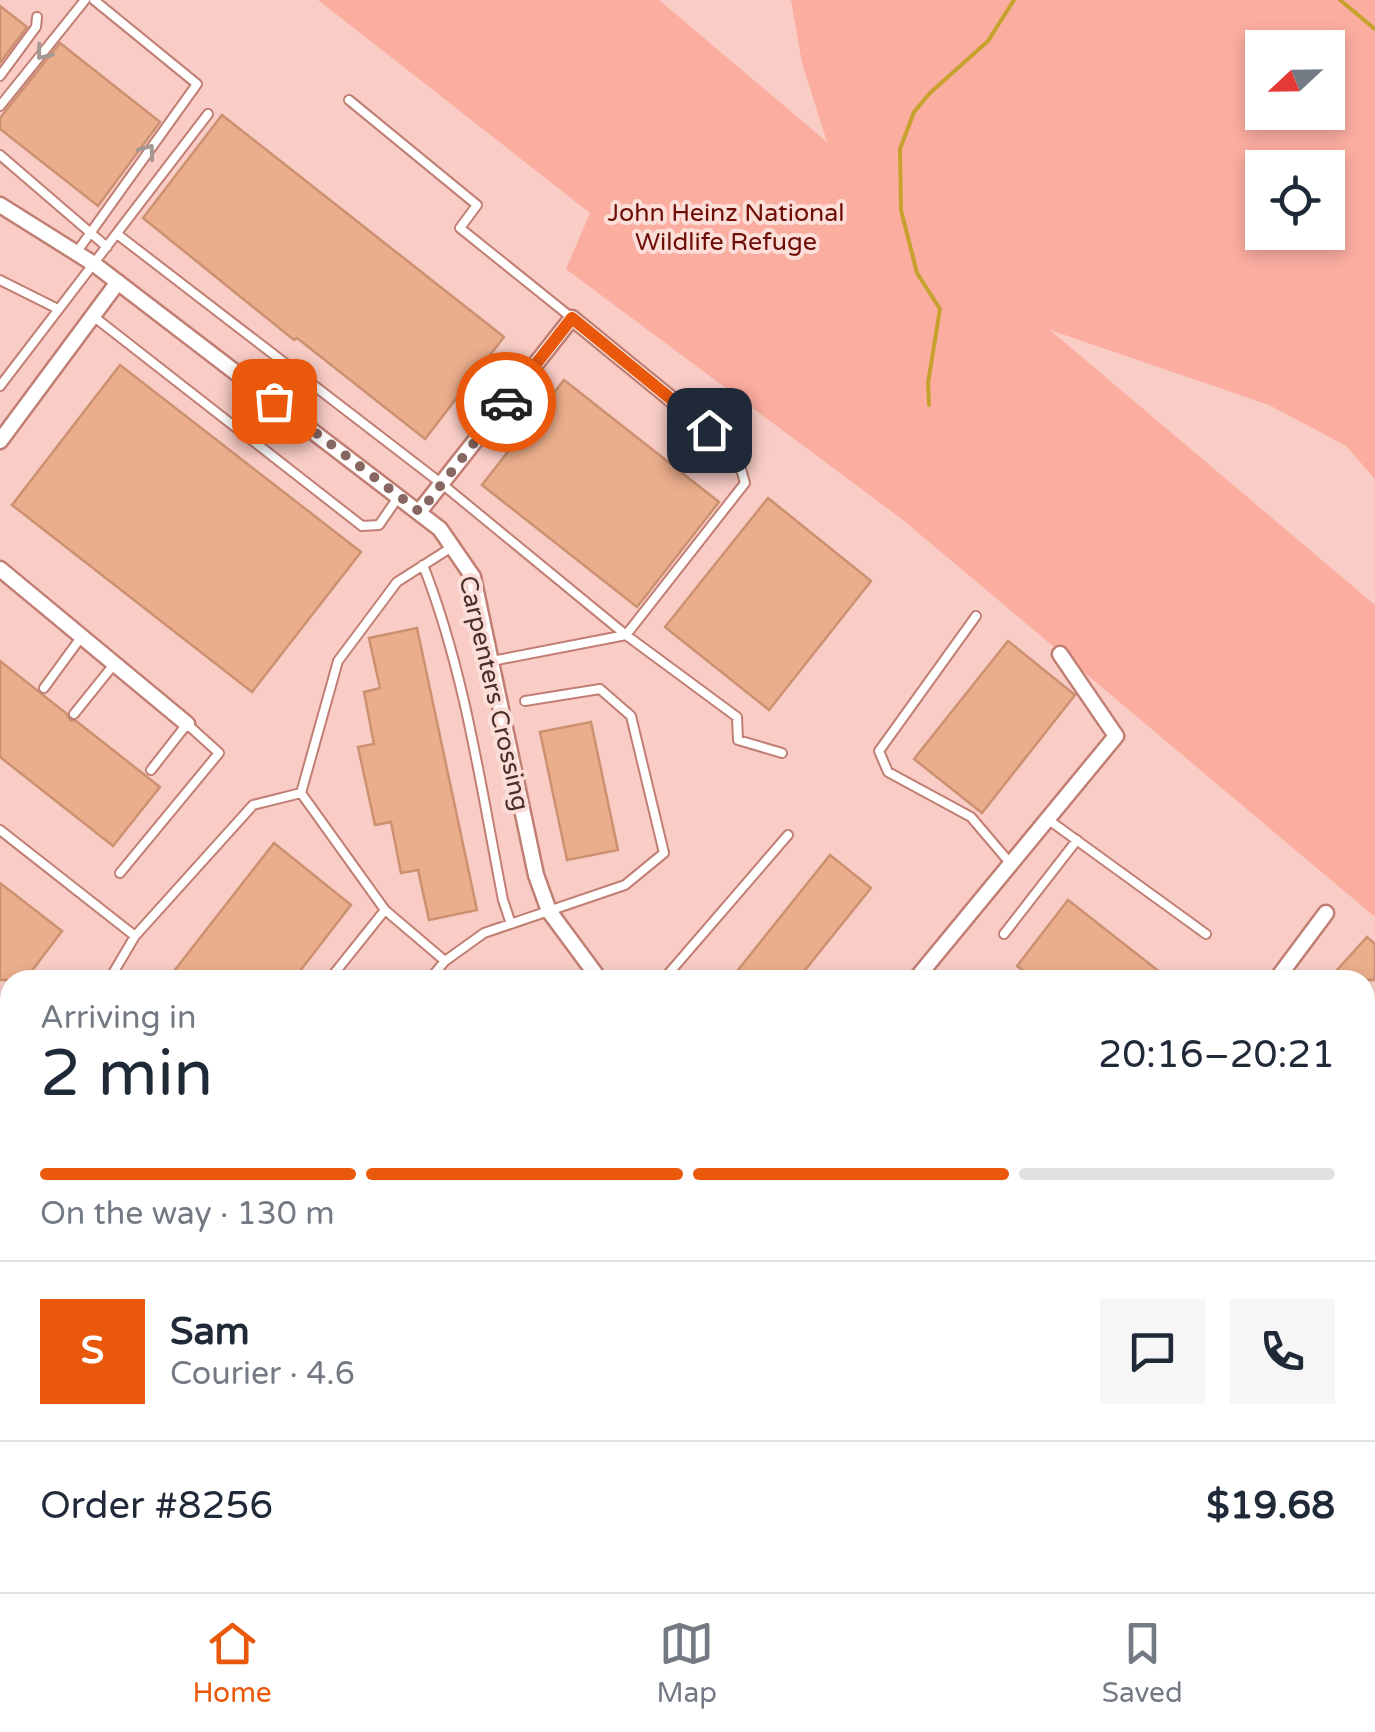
<!DOCTYPE html>
<html lang="en">
<head>
<meta charset="utf-8">
<style>
	:root { --surface:#fff; --page:#f6f6f7; --text:#1f2937; --muted:#747a83; --line:#e0e1e3; --accent:#ea580c }
	body { margin:0; font-family:"Varela Round",sans-serif; background:var(--page); color:var(--text); height:100vh; display:flex; flex-direction:column; font-size:38px; white-space:nowrap }
	* { box-sizing:border-box; margin:0 }
	p { font-size:32px; color:var(--muted) }
	.icon { flex:none; width:55px; height:55px; fill:none; stroke:currentColor; stroke-width:2; stroke-linecap:round; stroke-linejoin:round }
	.map { position:relative; flex:1; overflow:hidden }
	.drawer { position:absolute; left:0px; top:970px; width:1375px; height:622px; display:flex; flex-direction:column; background:var(--surface); border-radius:30px 30px 0 0; box-shadow:0 5px 15px #0003 }
	.drawer>* { flex:none }
	.needle { width:65px; rotate:248deg }
	.fabs { position:absolute; left:1245px; top:30px; display:grid; gap:20px }
	.fabs a { display:grid; place-items:center; width:100px; height:100px; border-radius:0px; background:var(--surface); box-shadow:0 5px 15px #0003; font-size:50px }
	.pin { position:absolute; display:grid; place-items:center; width:85px; height:85px; color:#fff; margin:-42px; border-radius:20px; box-shadow:0 5px 15px #0006 }
	.courier { position:absolute; display:grid; place-items:center; width:100px; height:100px; margin:-50px; border:8px solid #ea580c; border-radius:50%; background:#fff; color:#222; box-shadow:0 2px 12px #0007 }
	.headline em { font-style:normal; font-weight:600 }
	.headline div { display:flex; flex-direction:column-reverse }
	.headline { display:flex; align-items:center; justify-content:space-between; height:170px; padding:0 40px }
	h1 { font-size:65px; font-weight:600; line-height:75px }
	.bar { display:grid; grid-template-columns:repeat(4,1fr); gap:15px 10px; align-content:center; height:120px; padding:0 40px }
	.bar i { height:12px; border-radius:8px; background:var(--line) }
	.bar .current { background:var(--accent) }
	.bar p { grid-column:span 4 }
	.line { display:flex; align-items:center; gap:25px; padding:0 40px; border-top:2px solid var(--line) }
	.line div { flex:1 }
	.round { display:grid; place-items:center; flex:none; width:105px; height:105px; border-radius:0px; background:var(--page) }
	.dock { display:flex; justify-content:space-around; align-items:center; height:140px; border-top:2px solid var(--line); background:var(--surface); font-size:28px; color:var(--muted) }
	.dock a { display:grid; justify-items:center; gap:5px }
	.dock .current { color:var(--accent) }
	.map>svg:first-child { display:block }
</style>
</head>
<body>
<div class="map">
<svg width="1375" height="1592" viewBox="0 0 1375 1592">
	<rect width="100%" height="100%" fill="#f9cdc6"/>
	<path fill="#fbada0" fill-rule="evenodd" d="M 318,0 L 659,0 L 827,142 L 802,63 L 791,0 L 1375,0 L 1375,479 L 1346,446 L 1269,405 L 1050,330 L 1375,605 L 1375,917 L 903,520 L 566,269 L 590,213 ZM 1262,48 L 1328,48 L 1328,112 L 1262,112 ZM 1262,168 L 1328,168 L 1328,232 L 1262,232 Z"/>
	<g fill="none" stroke-linecap="round" stroke-linejoin="round">
		<path stroke="#c7a12e" stroke-width="4" d="M 1340,0 L 1375,29
			M 929,405 L 928,383 L 940,309 L 917,273 L 901,210 L 900,149 L 914,112 L 930,93 L 988,41 L 1014,0"/>
	</g>
	<path fill="#ebae8c" stroke="#cc9170" stroke-width="2.5" d="M 0,6 L 27,27 L 0,63 Z
		M 60,43 L 160,122 L 98,206 L 0,129 L 0,118 Z
		M 222,115 L 504,337 L 425,439 L 297,338 L 294,340 L 143,218 Z
		M 120,365 L 361,552 L 252,692 L 12,505 Z
		M 564,380 L 719,502 L 637,607 L 482,485 Z
		M 768,498 L 871,581 L 769,710 L 665,627 Z
		M 417,628 L 477,910 L 429,920 L 418,870 L 401,873 L 391,822 L 375,825 L 358,747 L 374,744 L 364,692 L 380,688 L 369,638 Z
		M 1008,641 L 1075,695 L 982,813 L 914,759 Z
		M 0,661 L 67,714 L 70,720 L 76,721 L 160,787 L 113,846 L 0,757 Z
		M 591,722 L 618,850 L 567,860 L 540,732 Z
		M 274,843 L 351,905 L 293,980 L 167,980 Z
		M 830,855 L 871,888 L 797,980 L 730,980 Z
		M 0,883 L 62,931 L 25,980 L 0,980 Z
		M 1068,900 L 1170,980 L 1036,980 L 1017,966 Z
		M 1367,937 L 1375,944 L 1375,980 L 1328,980 Z"/>
	<g fill="none" stroke-linecap="round" stroke-linejoin="round">
		<defs>
			<path id="lane" d="M 0,76 L 36,27 L 37,17
				M 349,100 L 477,205 L 460,228 L 572,318
				M 0,106 L 85,0
				M 0,155 L 107,247
				M 117,234 L 442,484 L 626,635 L 745,483 L 736,452
				M 76,253 L 197,84 L 94,0
				M 0,280 L 58,309
				M 93,316 L 362,526 L 379,525 L 399,496
				M 0,386 L 208,114
				M 423,565 C 465,672 481,788 503,900 L 511,924
				M 976,616 L 879,751 L 888,772 L 971,817 L 1010,863
				M 492,661 L 626,635 L 737,717 L 738,740 L 782,753
				M 44,688 L 82,636
				M 74,714 L 115,663
				M 301,793 L 385,910 L 445,961 L 484,933 L 625,885 L 664,853 L 631,716 L 600,689 L 525,701
				M 1046,818 L 1206,934
				M 0,830 L 135,936
				M 120,873 L 219,753 L 187,724 L 151,770
				M 1004,934 L 1077,840
				M 109,980 L 135,936 L 253,805 L 301,793 L 338,661 L 397,582 L 452,547
				M 329,980 L 385,910
				M 429,980 L 445,961
				M 663,980 L 788,835
				M 0,1040 L 10,1048
				M 1365,1180 L 1375,1168
				M 0,1203 L 10,1214
				M 1365,1258 L 1375,1247
				M 0,1281 L 10,1290
				M 1365,1358 L 1375,1366
				M 0,1488 L 10,1496
				M 1365,1565 L 1375,1573
				M 139,1582 L 152,1592
				M 328,1582 L 339,1592
				M 485,1582 L 497,1592
				M 848,1582 L 860,1592
				M 48,1592 L 55,1582
				M 263,1592 L 270,1582
				M 388,1592 L 396,1582"/>
			<path id="street" d="M 0,205 L 94,264 L 440,529 L 473,577 L 536,875 L 549,911 L 600,980
				M 0,441 L 118,282
				M 419,512 L 572,318 L 736,452
				M 0,569 L 187,724
				M 915,980 L 1116,736 L 1060,654
				M 1276,980 L 1326,913
				M 1365,1102 L 1375,1110
				M 0,1178 L 10,1159
				M 455,1592 L 462,1582
				M 1065,1592 L 1073,1582"/>
		</defs>
		<use href="#lane" stroke="#c17e73" stroke-width="12"/>
		<use href="#street" stroke="#c17e73" stroke-width="19"/>
		<use href="#lane" stroke="#fff" stroke-width="8"/>
		<use href="#street" stroke="#fff" stroke-width="14"/>
	</g>
	<defs><path id="oneway-chevron" d="M-2-3.5L2.5 0L-2 3.5" fill="none" stroke-width="1.6" stroke-linecap="round" stroke-linejoin="round" transform="scale(2.5)"/></defs>
	<g stroke="#a59794">
		<use href="#oneway-chevron" transform="translate(43 53) rotate(129)"/>
		<use href="#oneway-chevron" transform="translate(148 151) rotate(-54)"/>
	</g>
	<g fill="none" stroke-linecap="round" stroke-linejoin="round">
		<path stroke="#886661" stroke-width="10" stroke-dasharray="0 18" d="M 274,401 L 420,512 L 506,402"/>
		<path stroke="#ea580c" stroke-width="12" d="M 506,402 L 572,318 L 709,430"/>
	</g>
	<g text-anchor="middle" stroke-width="8" stroke-linejoin="round" paint-order="stroke">
		<g font-size="25" fill="#6e0c06" stroke="#fcded9">
			<text x="726" y="221">John Heinz National<tspan x="726" dy="29">Wildlife Refuge</tspan></text>
		</g>
		<g font-size="25" fill="#4b2f2a" stroke="#fcded9">
			<text transform="translate(495 693) rotate(77)" y="9">Carpenters Crossing</text>
		</g>
	</g>
</svg>
<div class="fabs">
<a><svg class="needle" viewBox="-14 -14 28 28"><path d="M0-13l5 13h-10z" fill="#e53935"/><path d="M0 13l5-13h-10z" fill="#747a83"/></svg></a>
<a><svg class="icon" aria-label="locate" viewBox="0 0 24 24"><circle cx="12" cy="12" r="6"/><path d="M12 2v4M12 18v4M2 12h4M18 12h4"/></svg></a>
</div>
<div class="pin" style="left:274px;top:401px;background:#ea580c"><svg class="icon" aria-label="bag" viewBox="0 0 24 24"><path d="M5 8h14l-1 12H6zM9 8a3 3 0 0 1 6 0"/></svg></div>
<div class="pin" style="left:709px;top:430px;background:#1f2937"><svg class="icon" aria-label="home" viewBox="0 0 24 24"><path d="M3 11l9-7 9 7M6 9v11h12V9"/></svg></div>
<div class="courier" style="left:506px;top:402px"><svg class="icon" aria-label="car" viewBox="0 0 24 24"><path d="M5 17H2v-5l4-1 3-4h7l3 4 3 1v5h-3M9 17h6M6 11h13"/><circle cx="7" cy="17" r="2"/><circle cx="17" cy="17" r="2"/></svg></div>
<section class="drawer">
<div class="headline"><div><h1>2 min</h1><p>Arriving in</p></div><em>20:16–20:21</em></div>
<div class="bar"><i class="current"></i><i class="current"></i><i class="current"></i><i></i><p>On the way · 130 m</p></div>
<div class="line" style="height:180px"><b class="round" style="background:var(--accent);color:#fff">S</b><div><b>Sam</b><p>Courier · 4.6</p></div><a class="round"><svg class="icon" aria-label="chat" viewBox="0 0 24 24"><path d="M4 5h16v11H9l-5 4z"/></svg></a><a class="round"><svg class="icon" aria-label="phone" viewBox="0 0 24 24"><path d="M5 4h4l2 5-3 2q2 4 5 5l2-3 5 2v4C11 20 4 13 5 4z"/></svg></a></div>
<div class="line" style="height:130px"><div>Order #8256</div><b>$19.68</b></div>
</section>
</div>
<nav class="dock">
<a class="current"><svg class="icon" aria-label="home" viewBox="0 0 24 24"><path d="M3 11l9-7 9 7M6 9v11h12V9"/></svg>Home</a>
<a><svg class="icon" aria-label="map" viewBox="0 0 24 24"><path d="M3 6l6-2 6 2 6-2v14l-6 2-6-2-6 2zM9 4v14M15 6v14"/></svg>Map</a>
<a><svg class="icon" aria-label="saved" viewBox="0 0 24 24"><path d="M7 4h10v16l-5-4-5 4z"/></svg>Saved</a>
</nav>
</body>
</html>
